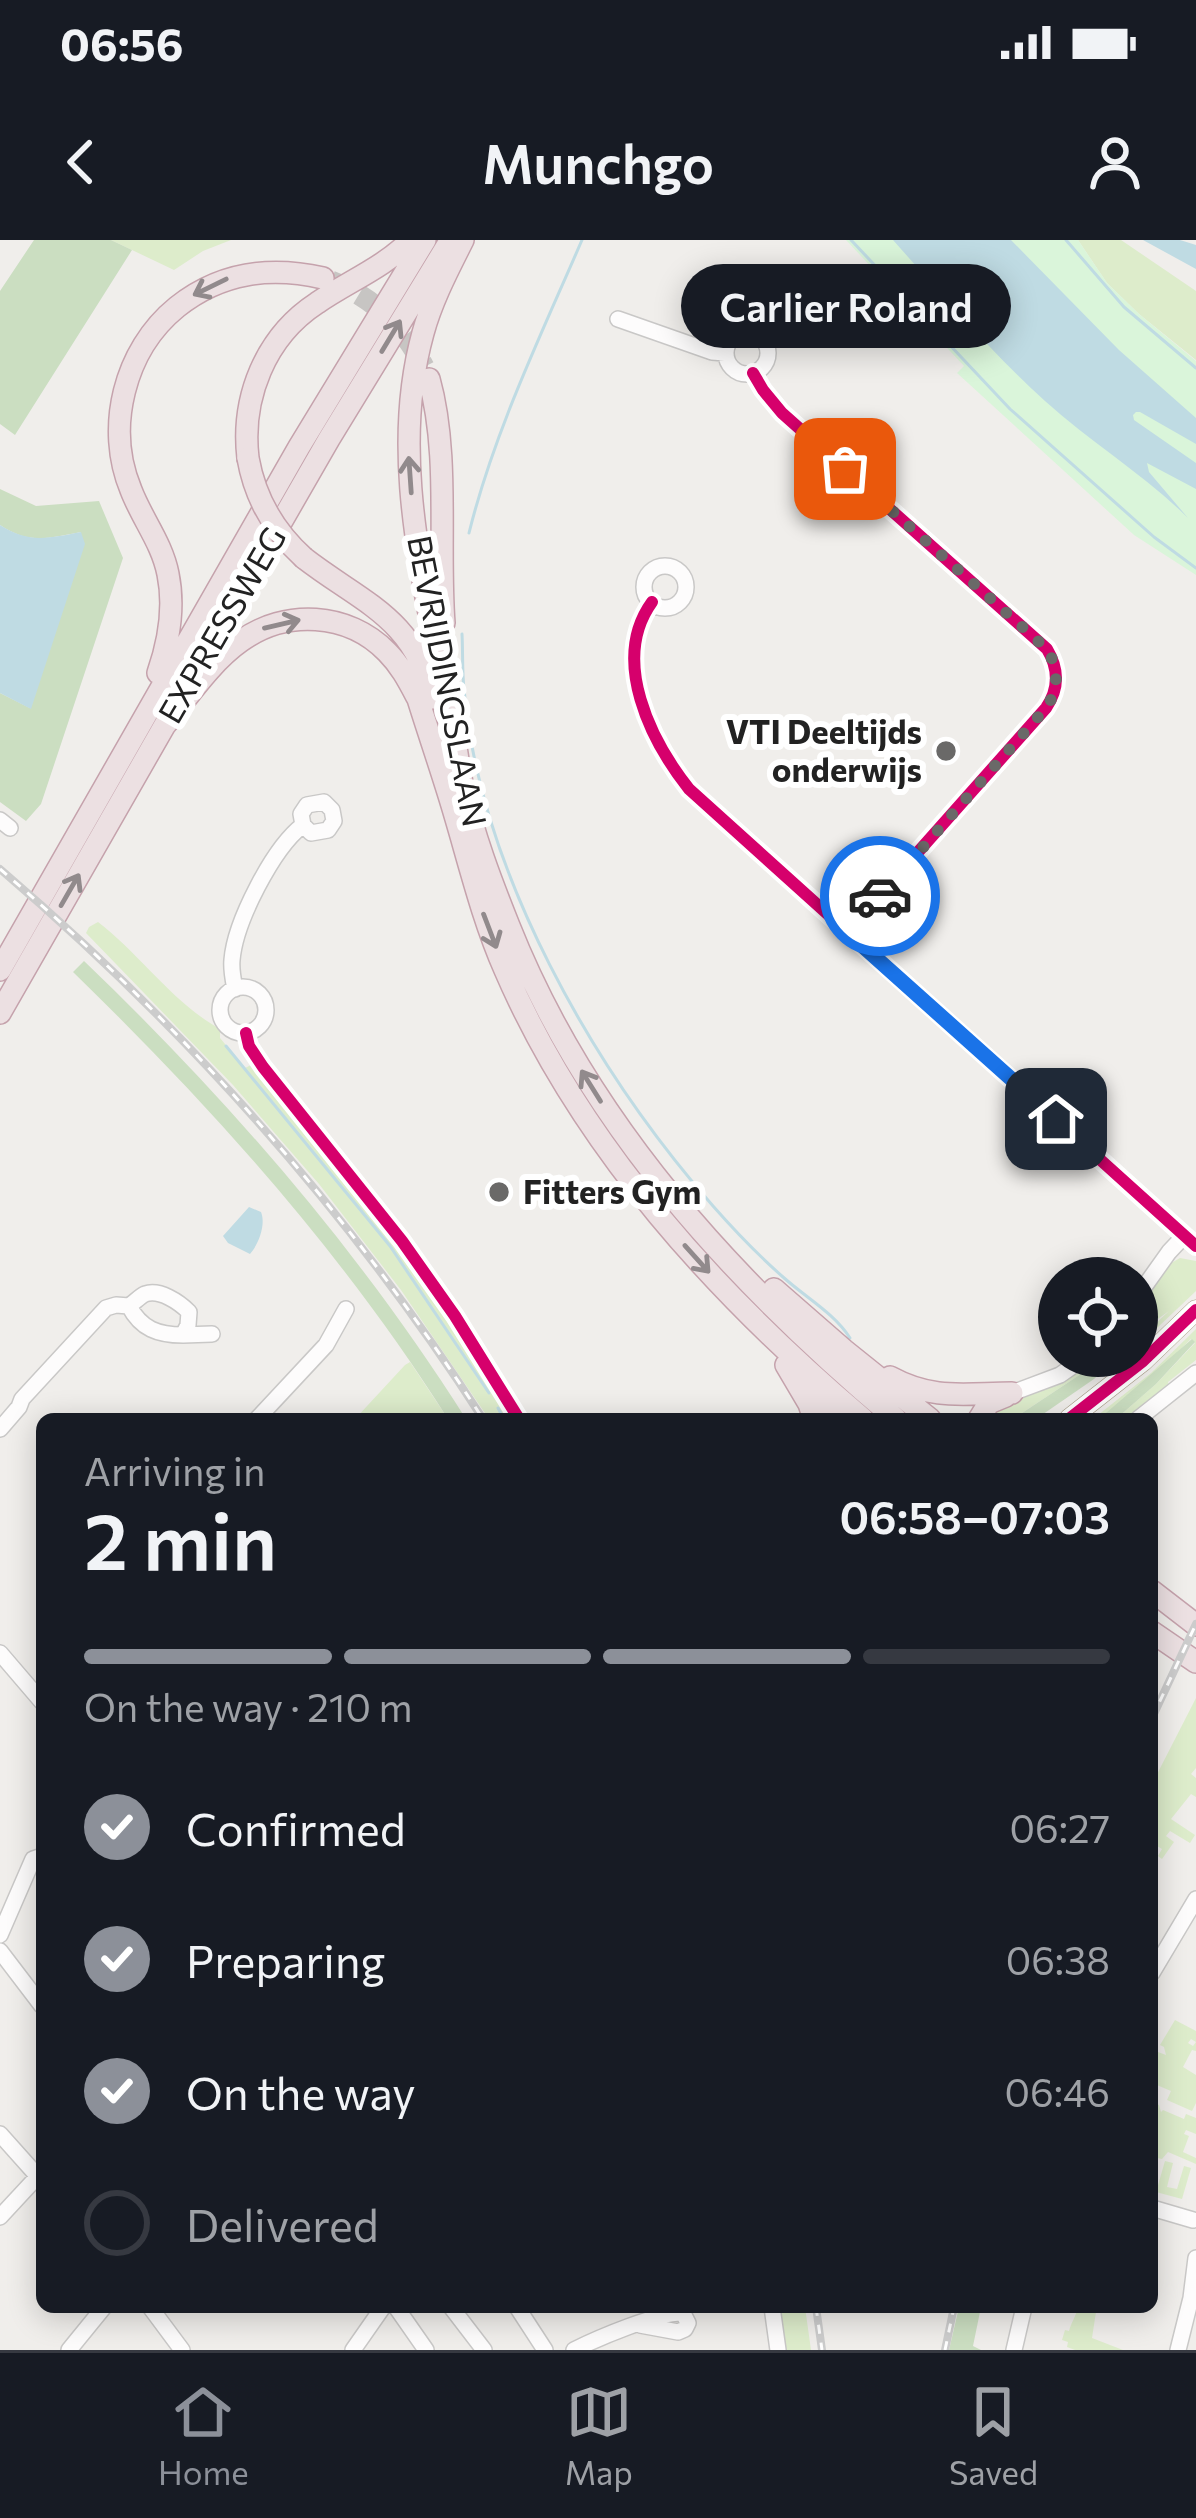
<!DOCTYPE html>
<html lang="en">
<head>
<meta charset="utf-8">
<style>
	:root { --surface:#171b24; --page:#20242c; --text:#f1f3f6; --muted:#9ea1a6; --line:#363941; --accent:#8c9099 }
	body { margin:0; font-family:Commissioner,sans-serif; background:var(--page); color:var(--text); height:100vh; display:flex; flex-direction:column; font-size:45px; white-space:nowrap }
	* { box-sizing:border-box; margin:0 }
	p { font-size:39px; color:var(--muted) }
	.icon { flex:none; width:66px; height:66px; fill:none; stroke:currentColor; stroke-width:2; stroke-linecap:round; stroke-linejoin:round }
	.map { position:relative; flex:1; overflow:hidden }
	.panel { position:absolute; left:36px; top:1173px; width:1122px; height:900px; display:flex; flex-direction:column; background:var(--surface); border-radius:18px; box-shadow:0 6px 30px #0003 }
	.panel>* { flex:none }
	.tools { position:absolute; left:1038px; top:1017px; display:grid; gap:24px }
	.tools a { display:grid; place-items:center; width:120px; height:120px; border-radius:50%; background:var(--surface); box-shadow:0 6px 30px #0003; font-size:60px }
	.pin { position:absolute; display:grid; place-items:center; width:102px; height:102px; color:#fff; margin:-51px; border-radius:24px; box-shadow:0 6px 18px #0006 }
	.courier { position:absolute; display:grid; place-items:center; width:120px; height:120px; margin:-60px; border:9px solid #1a73e8; border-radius:50%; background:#fff; color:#222; box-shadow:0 3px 15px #0007 }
	.bubble { position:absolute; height:84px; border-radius:42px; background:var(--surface); box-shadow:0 6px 30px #0003; font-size:39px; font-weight:600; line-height:84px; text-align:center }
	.head em { font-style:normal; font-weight:600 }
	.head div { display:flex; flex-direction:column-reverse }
	.head { display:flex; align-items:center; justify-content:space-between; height:204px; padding:0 48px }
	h1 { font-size:78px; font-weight:600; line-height:90px }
	.bar { display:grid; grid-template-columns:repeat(4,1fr); gap:18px 12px; align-content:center; height:144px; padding:0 48px }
	.bar i { height:15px; border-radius:9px; background:var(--line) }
	.bar .current { background:var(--accent) }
	.bar p { grid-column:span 4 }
	ol { padding:0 48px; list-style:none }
	li { display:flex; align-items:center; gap:36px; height:132px }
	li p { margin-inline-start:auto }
	li .icon { padding:12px; border-radius:50%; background:var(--accent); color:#fff; stroke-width:4 }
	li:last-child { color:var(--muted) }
	li i { width:66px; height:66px; border:6px solid var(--line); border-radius:50% }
	.status { display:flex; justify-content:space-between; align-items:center; height:84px; padding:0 60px; background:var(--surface); direction:ltr }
	.status svg { height:33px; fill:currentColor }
	header { display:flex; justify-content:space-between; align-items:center; height:156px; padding:0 48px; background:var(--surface); font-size:54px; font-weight:600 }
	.tabs { display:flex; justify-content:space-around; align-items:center; height:168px; border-top:3px solid var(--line); background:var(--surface); font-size:33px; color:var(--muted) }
	.tabs a { display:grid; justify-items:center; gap:6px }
	.tabs .current { color:var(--accent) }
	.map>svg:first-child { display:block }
</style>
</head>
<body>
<div class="status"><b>06:56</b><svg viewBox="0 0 49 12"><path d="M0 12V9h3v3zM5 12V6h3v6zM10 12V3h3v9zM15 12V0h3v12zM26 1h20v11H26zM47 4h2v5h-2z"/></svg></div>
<header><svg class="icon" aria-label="back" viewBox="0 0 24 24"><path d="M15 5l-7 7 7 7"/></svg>Munchgo<svg class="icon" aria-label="person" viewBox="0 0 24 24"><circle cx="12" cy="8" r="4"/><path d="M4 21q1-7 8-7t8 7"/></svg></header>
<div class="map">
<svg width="1196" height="2110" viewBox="0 0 1196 2110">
	<rect width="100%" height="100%" fill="#f0eeeb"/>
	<path fill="#ddeccb" d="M 111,0 L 231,0 L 203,11 L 174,30 Z
		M 1078,0 L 1121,0 L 1196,51 L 1196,120 L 1139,74 L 1107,43 Z
		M 98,682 C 141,715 173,763 220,789 L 220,798 L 245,828 L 251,825 L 388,995 L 460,1098 L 510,1179 L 489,1179 L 401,1050 L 319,944 L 233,845 L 86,693 L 89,687 Z
		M 1180,1018 L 1196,1021 L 1196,1051 L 1137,1107 L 1137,1101 L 1169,1071 L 1137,1094 L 1137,1068 L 1166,1026 Z
		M 1196,1089 L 1196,1120 L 1168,1142 L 1169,1146 L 1129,1179 L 1116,1179 L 1156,1144 L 1195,1103 L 1191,1099 C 1169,1120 1120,1173 1093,1179 L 1151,1133 Z
		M 1097,1116 L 1108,1116 L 1013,1179 L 984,1179 L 1000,1163 L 1058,1144 Z
		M 410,1122 L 448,1179 L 355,1179 L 405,1125 Z
		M 1196,1458 L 1196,1528 L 1191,1534 L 1196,1538 L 1196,1557 L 1191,1554 L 1171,1579 L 1195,1595 L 1190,1603 L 1170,1591 L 1166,1596 L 1174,1602 L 1162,1619 L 1158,1616 L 1162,1609 L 1152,1603 L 1152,1544 Z
		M 1175,1780 L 1196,1791 L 1196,1802 L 1191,1799 L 1188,1803 L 1193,1806 L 1196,1802 L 1196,1811 L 1192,1810 L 1183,1827 L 1196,1835 L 1196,1863 L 1192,1871 L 1167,1860 L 1171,1851 L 1152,1843 L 1152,1816 L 1155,1817 L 1158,1812 L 1166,1815 L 1164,1807 L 1160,1805 Z
		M 1153,1862 L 1159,1865 L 1161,1872 L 1163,1870 L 1184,1879 L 1186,1874 L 1196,1878 L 1196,1894 L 1186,1890 L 1184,1894 L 1189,1896 L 1183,1912 L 1196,1918 L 1196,1924 L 1168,1912 L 1162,1919 L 1157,1918 L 1155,1925 L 1152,1924 Z
		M 1165,1921 L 1173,1923 L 1167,1947 L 1177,1949 L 1184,1926 L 1191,1928 L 1182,1959 L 1156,1952 Z
		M 780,2067 L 805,2067 L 811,2110 L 786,2110 Z
		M 1078,2067 L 1096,2072 L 1092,2098 L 1123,2110 L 1075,2110 L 1067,2107 L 1068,2102 L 1062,2100 L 1065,2090 L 1069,2091 C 1071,2083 1076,2076 1078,2067 Z"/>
	<path fill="#cbdec1" d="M 34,0 L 111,0 L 132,10 L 15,195 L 0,184 L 0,51 Z
		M 0,249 L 36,266 L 99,261 L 123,318 L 41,564 L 26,581 L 0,562 L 0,453 L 30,468 L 81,292 C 48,298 30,305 0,285 Z
		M 84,721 C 228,859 359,1010 466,1179 L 448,1179 C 343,1013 213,868 73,732 Z
		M 1192,1099 L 1195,1102 L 1156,1144 L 1116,1179 L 1099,1179 Z
		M 1108,1116 L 1120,1116 L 1094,1139 L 1036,1179 L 1013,1179 Z
		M 959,2067 L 981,2067 L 973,2106 L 981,2110 L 949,2110 Z"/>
	<path fill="#daf5da" d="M 846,0 L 1078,0 L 1107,43 L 1139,74 L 1196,121 L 1196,335 L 1134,295 L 957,133 L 964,126 Z"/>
	<path fill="#bfdbe3" d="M 893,0 L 1011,0 L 1119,110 L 1196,178 L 1196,204 L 1140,172 L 1136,172 L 1133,175 L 1134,180 L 1196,223 L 1196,249 L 1147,223 L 1149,232 L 1188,278 C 1144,234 1091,203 1045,161 C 991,112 942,55 893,0 Z
		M 1143,0 L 1180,0 L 1196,5 L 1196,29 Z
		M 0,285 C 29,304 49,298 81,292 L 85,304 L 31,469 L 0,453 Z
		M 249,967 L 261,972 C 266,984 259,1004 250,1014 L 228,1003 L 223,996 Z"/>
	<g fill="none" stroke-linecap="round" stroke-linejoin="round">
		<path stroke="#bfdbe3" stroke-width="3" d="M 851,0 L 1010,169 L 1154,297 L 1196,328
			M 1066,0 L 1124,67 L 1196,128
			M 469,293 C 494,192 541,95 582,0
			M 462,394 C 463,412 462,431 464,449 C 480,632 594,830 713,966 C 735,991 758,1015 783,1037 C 805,1057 834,1073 850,1098
			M 226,806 L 390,1006 L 489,1153
			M 498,1168 L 504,1179"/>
		<path stroke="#c7c5c3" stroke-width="21" stroke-dasharray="21 10" stroke-linecap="butt" d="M 331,41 C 373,57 404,87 424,127"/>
		<defs>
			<path id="minor" d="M 618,79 L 712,112 L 725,113
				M726 113a21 21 0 1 1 42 0a21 21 0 1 1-42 0Z
				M 753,133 L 763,150 L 782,173 L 1047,409 C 1059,429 1059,449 1046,468 L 847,692
				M644 347a21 21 0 1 1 42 0a21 21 0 1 1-42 0Z
				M 652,362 C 610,420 651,501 689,549 L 1196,1006
				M 0,580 L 10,588
				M220 770a23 23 0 1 1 46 0a23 23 0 1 1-46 0Z
				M 235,749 C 233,739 231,730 232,720 C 235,682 273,608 303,585 L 301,574 L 307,565 L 324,562 L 332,570 L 334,581 L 328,590 L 311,593 L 303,585
				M 246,793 L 249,806 L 263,827 L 402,1001 L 455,1076 L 519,1179
				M 1137,1057 L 1169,1012 L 1185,995
				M 183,1095 L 212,1094
				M 1012,1153 L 1060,1135 L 1087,1116
				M 257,1179 L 326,1105 L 346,1069
				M 1138,1179 L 1196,1133
				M 0,1189 L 19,1167 L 22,1159 L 106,1068 L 116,1065 L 129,1066 C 135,1062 139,1057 145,1054 C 160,1049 179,1062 189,1072 L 188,1085 L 183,1095 C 158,1095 141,1089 129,1066
				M 0,1413 L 42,1462
				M 0,1695 L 33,1619 L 42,1616
				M 0,1711 L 42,1766
				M 1152,1733 L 1196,1659
				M 0,1894 L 42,1941
				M 1152,1968 L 1193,1980
				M 0,1977 L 38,1936
				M 150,2067 L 182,2110
				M 396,2067 L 426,2110
				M 451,2067 L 484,2110
				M 517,2067 L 545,2110
				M 772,2067 L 778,2110
				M 69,2110 L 104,2067
				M 353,2110 L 383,2067
				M 574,2110 C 598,2098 659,2072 683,2073 L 688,2083 L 685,2089 L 678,2092 L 640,2085
				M 1014,2110 L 1024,2067
				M 1178,2110 L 1191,2058 L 1196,2018"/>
			<path id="major" d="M 1069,1179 L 1143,1121 L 1196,1070"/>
			<path id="highway" d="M 463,0 C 448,30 432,60 423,93 C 388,219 427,350 448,475 C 457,498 457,523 463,547 C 473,594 491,641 509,686 C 588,885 735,1043 896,1179
				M 429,139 C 450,214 438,305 444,383
				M 248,218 C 241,158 265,97 317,63 C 349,41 383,28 411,0
				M 304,318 C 362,363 414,377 433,458
				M 158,433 C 169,401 175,368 168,334 C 162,303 142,279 131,250 C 105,188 124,110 177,67 C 221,32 270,26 323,38
				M 191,439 L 329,199 L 447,6
				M 165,485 C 188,457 211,422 241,401 C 285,369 348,372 387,412 C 401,426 409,442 418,459 C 427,488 437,517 446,546 C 466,608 479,671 505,730 C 582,908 717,1055 863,1179
				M 0,730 L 299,207 L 425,0
				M 0,773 L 170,476
				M 774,1049 L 844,1110 L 930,1179
				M 786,1125 L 809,1164 L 814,1179
				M 890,1137 C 934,1161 966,1153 1012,1153
				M 811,1151 L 838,1179
				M 979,1179 L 989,1163 L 1006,1156
				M 1152,1351 L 1196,1385
				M 1152,1392 L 1196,1422"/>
		</defs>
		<use href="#minor" stroke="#c9c8c7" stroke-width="18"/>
		<use href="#major" stroke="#a79c86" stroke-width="21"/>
		<use href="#highway" stroke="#c5a2ac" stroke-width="24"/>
		<use href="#minor" stroke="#fdfcfc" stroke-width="15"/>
		<use href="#major" stroke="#f3ede7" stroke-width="18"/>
		<use href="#highway" stroke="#ece0e2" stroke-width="21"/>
		<defs>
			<path id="rail" d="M 0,629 C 187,789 349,971 483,1179
				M 1152,1478 L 1196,1384
				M 816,2067 L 822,2110
				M 945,2110 L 954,2067"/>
		</defs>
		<use href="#rail" stroke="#ccc" stroke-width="8"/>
		<use href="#rail" stroke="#fff" stroke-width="3" stroke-dasharray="9" stroke-linecap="butt"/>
		<defs>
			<path id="highway-bridge" d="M 248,218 C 255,258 274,291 304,318"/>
		</defs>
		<use href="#highway-bridge" stroke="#c5a2ac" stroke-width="24" stroke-linecap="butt"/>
		<use href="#highway-bridge" stroke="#ece0e2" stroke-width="21"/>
		<defs>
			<path id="cycleway" d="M 753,133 L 763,150 L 782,173 L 1047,409 C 1059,429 1059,449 1046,468 L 847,692
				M 652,362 C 610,420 651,501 689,549 L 1196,1006
				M 246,793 L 249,806 L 263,827 L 402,1001 L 455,1076 L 519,1179
				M 1069,1179 L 1143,1121 L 1196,1070"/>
		</defs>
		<use href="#cycleway" stroke="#fff" stroke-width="20"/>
		<use href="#cycleway" stroke="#d6006c" stroke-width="12"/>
	</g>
	<defs><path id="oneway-shaft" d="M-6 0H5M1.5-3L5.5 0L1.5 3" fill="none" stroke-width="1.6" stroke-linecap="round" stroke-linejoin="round" transform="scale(3)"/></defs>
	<g stroke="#918a8c">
		<use href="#oneway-shaft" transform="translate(210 47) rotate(154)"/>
		<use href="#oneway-shaft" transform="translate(391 96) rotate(-59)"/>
		<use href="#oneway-shaft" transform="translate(410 235) rotate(-94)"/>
		<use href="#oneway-shaft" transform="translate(282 384) rotate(-13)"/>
		<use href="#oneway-shaft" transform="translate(70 650) rotate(-60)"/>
		<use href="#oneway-shaft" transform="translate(490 691) rotate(69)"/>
		<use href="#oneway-shaft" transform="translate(591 846) rotate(-122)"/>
		<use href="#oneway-shaft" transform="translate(697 1019) rotate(48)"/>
	</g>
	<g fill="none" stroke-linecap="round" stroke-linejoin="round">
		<path stroke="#6a6968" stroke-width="12" stroke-dasharray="0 21.6" d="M 845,229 L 1047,409 C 1059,429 1059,449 1046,468 L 880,656"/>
		<path stroke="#1a73e8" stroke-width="15" d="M 880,656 L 847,692 L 1056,879"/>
	</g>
	<g fill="#6a6968" stroke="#fff" stroke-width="4.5">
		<circle cx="946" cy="511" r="12"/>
		<circle cx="499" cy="952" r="12"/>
	</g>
	<g text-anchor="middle" stroke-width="12" stroke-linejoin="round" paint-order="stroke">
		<g font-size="33" fill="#222" stroke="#fff">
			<text transform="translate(222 385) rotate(-60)" y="12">EXPRESSWEG</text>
			<text transform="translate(447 441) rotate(79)" y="12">BEVRIJDINGSLAAN</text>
		</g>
		<g font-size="33" font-weight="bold" fill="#222" stroke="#fff" text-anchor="end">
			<text x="922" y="504">VTI Deeltijds<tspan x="922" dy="38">onderwijs</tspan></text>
			<text x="523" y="964" text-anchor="start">Fitters Gym</text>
		</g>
	</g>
</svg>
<div class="tools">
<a><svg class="icon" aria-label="locate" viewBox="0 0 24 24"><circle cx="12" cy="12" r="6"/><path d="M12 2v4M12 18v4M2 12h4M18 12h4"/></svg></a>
</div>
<div class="pin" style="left:845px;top:229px;background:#ea580c"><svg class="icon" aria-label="bag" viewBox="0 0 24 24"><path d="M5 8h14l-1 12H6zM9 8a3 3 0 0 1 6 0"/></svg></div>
<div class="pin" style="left:1056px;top:879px;background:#1f2937"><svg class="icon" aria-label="home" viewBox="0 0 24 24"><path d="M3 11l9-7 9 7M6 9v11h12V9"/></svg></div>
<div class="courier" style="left:880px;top:656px"><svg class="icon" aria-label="car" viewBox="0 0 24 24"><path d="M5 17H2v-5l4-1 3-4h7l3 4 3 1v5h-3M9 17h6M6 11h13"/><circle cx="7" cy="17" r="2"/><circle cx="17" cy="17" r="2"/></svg></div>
<div class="bubble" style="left:681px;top:24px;width:330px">Carlier Roland</div>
<section class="panel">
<div class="head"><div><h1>2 min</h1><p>Arriving in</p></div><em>06:58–07:03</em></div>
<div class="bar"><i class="current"></i><i class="current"></i><i class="current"></i><i></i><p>On the way · 210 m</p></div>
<ol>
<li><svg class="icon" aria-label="check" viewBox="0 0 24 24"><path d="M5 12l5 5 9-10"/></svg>Confirmed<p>06:27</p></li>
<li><svg class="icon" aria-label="check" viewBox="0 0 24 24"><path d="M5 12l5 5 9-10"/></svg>Preparing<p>06:38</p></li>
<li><svg class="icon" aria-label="check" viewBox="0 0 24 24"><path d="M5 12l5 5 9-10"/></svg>On the way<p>06:46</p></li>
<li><i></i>Delivered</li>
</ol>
</section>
</div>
<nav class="tabs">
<a class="current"><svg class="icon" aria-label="home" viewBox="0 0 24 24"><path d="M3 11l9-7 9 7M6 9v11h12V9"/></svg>Home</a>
<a><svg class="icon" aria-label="map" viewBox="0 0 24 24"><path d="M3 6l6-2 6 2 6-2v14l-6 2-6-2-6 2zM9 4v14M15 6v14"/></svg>Map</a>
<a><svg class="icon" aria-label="saved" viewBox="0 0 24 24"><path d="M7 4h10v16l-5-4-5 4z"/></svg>Saved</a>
</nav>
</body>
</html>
